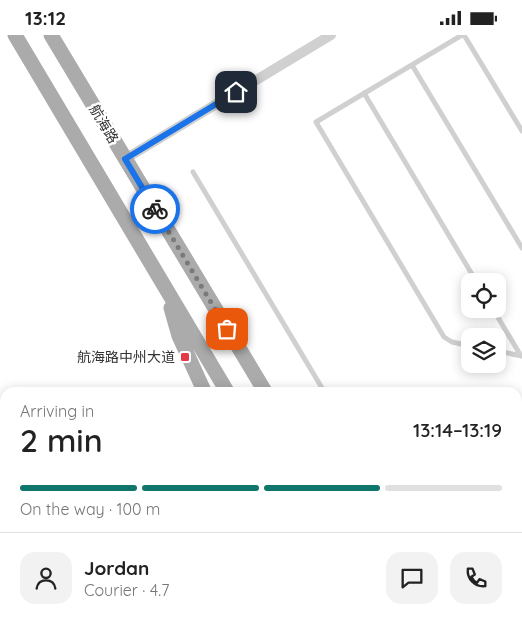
<!DOCTYPE html>
<html lang="en">
<head>
<meta charset="utf-8">
<style>
	:root { --surface:#fff; --page:#f2f2f2; --text:#222; --muted:#767676; --line:#e0e0e0; --accent:#0f766e }
	body { margin:0; font-family:Quicksand,"Noto Sans SC",sans-serif; background:var(--page); color:var(--text); height:100vh; display:flex; flex-direction:column; font-size:19px; white-space:nowrap }
	* { box-sizing:border-box; margin:0 }
	p { font-size:16px; color:var(--muted) }
	.icon { flex:none; width:28px; height:28px; fill:none; stroke:currentColor; stroke-width:2; stroke-linecap:round; stroke-linejoin:round }
	.map { position:relative; flex:1; overflow:hidden }
	.panel { position:absolute; left:0px; top:352px; width:522px; height:246px; display:flex; flex-direction:column; background:var(--surface); border-radius:15px 15px 0 0; box-shadow:0 2px 12px #0003 }
	.panel>* { flex:none }
	.buttons { position:absolute; left:461px; top:238px; display:grid; gap:10px }
	.buttons a { display:grid; place-items:center; width:45px; height:45px; border-radius:10px; background:var(--surface); box-shadow:0 2px 12px #0003; font-size:25px }
	.pin { position:absolute; display:grid; place-items:center; width:42px; height:42px; color:#fff; margin:-21px; border-radius:10px; box-shadow:0 2px 8px #0006 }
	.courier { position:absolute; display:grid; place-items:center; width:50px; height:50px; margin:-25px; border:4px solid #1a73e8; border-radius:50%; background:#fff; color:#222; box-shadow:0 1px 6px #0007 }
	.overview em { font-style:normal; font-weight:600 }
	.overview div { display:flex; flex-direction:column-reverse }
	.overview { display:flex; align-items:center; justify-content:space-between; height:85px; padding:0 20px }
	h1 { font-size:32px; font-weight:600; line-height:38px }
	.bar { display:grid; grid-template-columns:repeat(4,1fr); gap:8px 5px; align-content:center; height:60px; padding:0 20px }
	.bar i { height:6px; border-radius:4px; background:var(--line) }
	.bar .selected { background:var(--accent) }
	.bar p { grid-column:span 4 }
	.line { display:flex; align-items:center; gap:12px; padding:0 20px; border-top:1px solid var(--line) }
	.line div { flex:1 }
	.round { display:grid; place-items:center; flex:none; width:52px; height:52px; border-radius:15px; background:var(--page) }
	.status { display:flex; justify-content:space-between; align-items:center; height:35px; padding:0 25px; background:var(--surface); direction:ltr }
	.status svg { height:14px; fill:currentColor }
	.map>svg:first-child { display:block }
</style>
</head>
<body>
<div class="status"><b>13:12</b><svg viewBox="0 0 49 12"><path d="M0 12V9h3v3zM5 12V6h3v6zM10 12V3h3v9zM15 12V0h3v12zM26 1h20v11H26zM47 4h2v5h-2z"/></svg></div>
<div class="map">
<svg width="522" height="598" viewBox="0 0 522 598">
	<rect width="100%" height="100%" fill="#fff"/>
	<path fill="#e6ecdf" d="M 518,484 L 522,485 L 522,545 L 518,544 Z"/>
	<g fill="none" stroke-linecap="round" stroke-linejoin="round">
		<path stroke="#d0d0d0" stroke-width="5" d="M 462,0 L 316,87 L 444,302 L 452,307 L 470,311
			M 464,0 L 522,96
			M 412,30 L 522,213
			M 364,58 L 476,246
			M 193,137 L 325,358
			M 493,274 L 521,321
			M 498,316 L 522,321
			M 518,446 L 522,447"/>
		<path stroke="#d0d0d0" stroke-width="10" d="M 125,124 L 331,0
			M 0,517 L 5,518
			M 494,594 L 518,598"/>
		<path stroke="#ababab" stroke-width="15" d="M 15,0 L 228,358
			M 51,0 L 266,358
			M 171,273 L 179,301 L 205,358
			M 0,549 L 5,550
			M 518,559 L 522,559
			M 0,571 L 5,572
			M 77,594 L 86,598
			M 128,594 L 152,598
			M 252,594 L 276,598
			M 370,594 L 373,598
			M 408,594 L 410,598"/>
		<path stroke="#9a9a9a" stroke-width="18" d="M 0,505 L 5,506
			M 0,538 L 5,539
			M 322,594 L 346,598
			M 0,596 L 11,598"/>
	</g>
	<g fill="none" stroke-linecap="round" stroke-linejoin="round">
		<path stroke="#7a7a7a" stroke-width="5" stroke-dasharray="0 9" d="M 155,174 L 227,294"/>
		<path stroke="#1a73e8" stroke-width="6" d="M 155,174 L 125,124 L 236,57"/>
	</g>
	<rect fill="#e63946" stroke="#fff" stroke-width="2" x="180" y="317" width="10" height="10" rx="2.5"/>
	<g text-anchor="middle" stroke-width="5" stroke-linejoin="round" paint-order="stroke">
		<g font-size="14" fill="#333" stroke="#fff">
			<text transform="translate(104 89) rotate(59)" y="5">航海路</text>
		</g>
		<g font-size="14" fill="#333" stroke="#fff" text-anchor="end">
			<text x="175" y="327">航海路中州大道</text>
		</g>
	</g>
</svg>
<div class="buttons">
<a><svg class="icon" aria-label="locate" viewBox="0 0 24 24"><circle cx="12" cy="12" r="6"/><path d="M12 2v4M12 18v4M2 12h4M18 12h4"/></svg></a>
<a><svg class="icon" aria-label="layers" viewBox="0 0 24 24"><path d="M12 4l9 5-9 5-9-5zM3 14l9 5 9-5"/></svg></a>
</div>
<div class="pin" style="left:227px;top:294px;background:#ea580c"><svg class="icon" aria-label="bag" viewBox="0 0 24 24"><path d="M5 8h14l-1 12H6zM9 8a3 3 0 0 1 6 0"/></svg></div>
<div class="pin" style="left:236px;top:57px;background:#1f2937"><svg class="icon" aria-label="home" viewBox="0 0 24 24"><path d="M3 11l9-7 9 7M6 9v11h12V9"/></svg></div>
<div class="courier" style="left:155px;top:174px"><svg class="icon" aria-label="bike" viewBox="0 0 24 24"><circle cx="6" cy="16" r="4"/><circle cx="18" cy="16" r="4"/><path d="M6 16l4-8h5l3 8M10 8l3 8H6M13 5h3"/></svg></div>
<section class="panel">
<div class="overview"><div><h1>2 min</h1><p>Arriving in</p></div><em>13:14–13:19</em></div>
<div class="bar"><i class="selected"></i><i class="selected"></i><i class="selected"></i><i></i><p>On the way · 100 m</p></div>
<div class="line" style="height:90px"><a class="round"><svg class="icon" aria-label="person" viewBox="0 0 24 24"><circle cx="12" cy="8" r="4"/><path d="M4 21q1-7 8-7t8 7"/></svg></a><div><b>Jordan</b><p>Courier · 4.7</p></div><a class="round"><svg class="icon" aria-label="chat" viewBox="0 0 24 24"><path d="M4 5h16v11H9l-5 4z"/></svg></a><a class="round"><svg class="icon" aria-label="phone" viewBox="0 0 24 24"><path d="M5 4h4l2 5-3 2q2 4 5 5l2-3 5 2v4C11 20 4 13 5 4z"/></svg></a></div>
</section>
</div>
</body>
</html>
